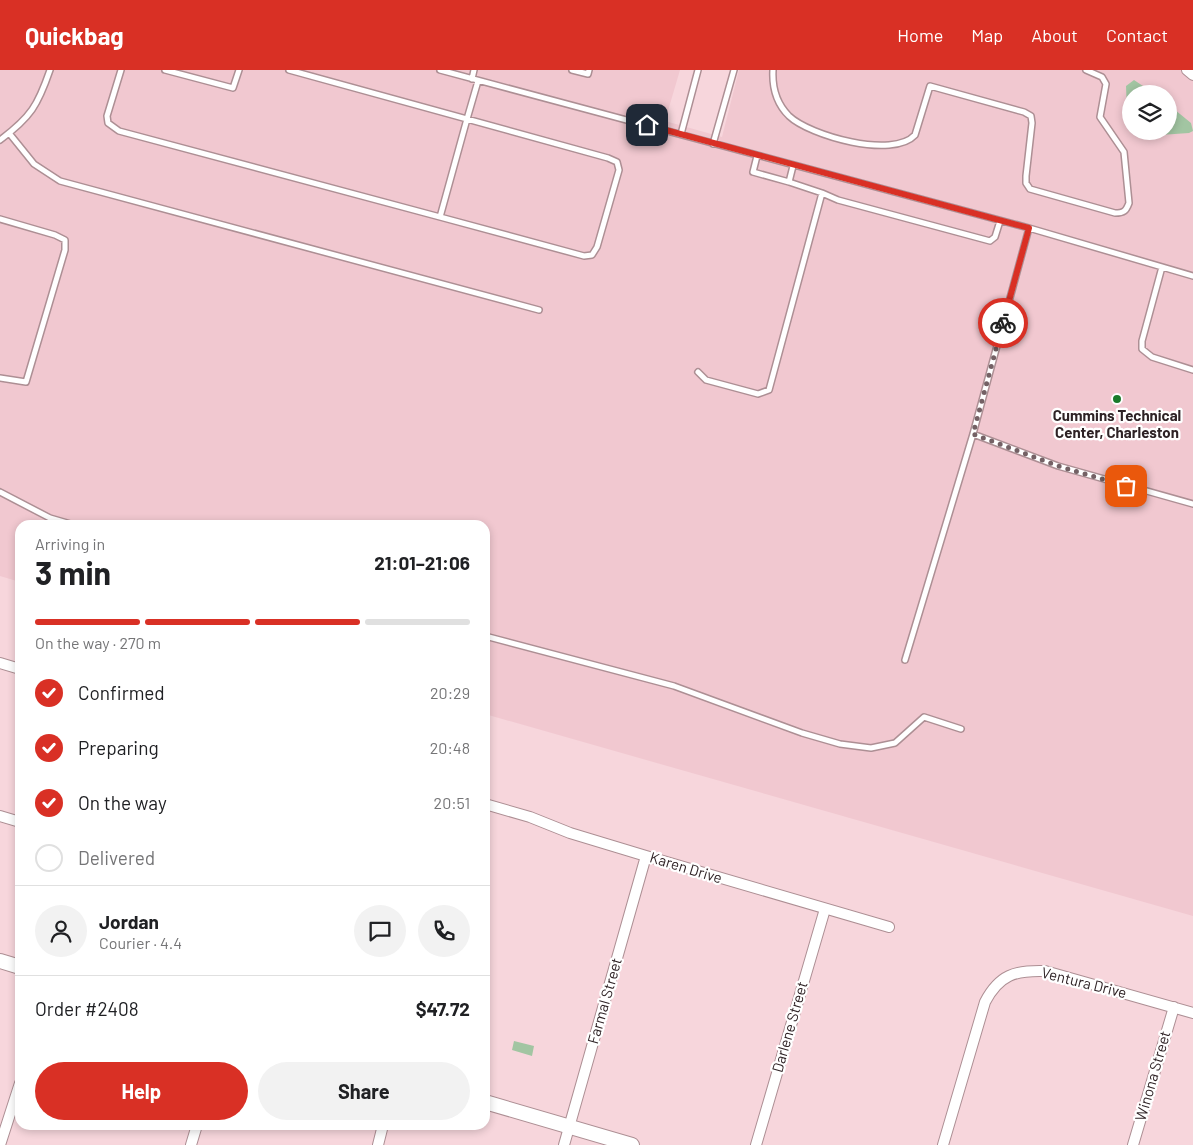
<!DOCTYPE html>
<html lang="en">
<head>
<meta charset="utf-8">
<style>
	:root { --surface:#fff; --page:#f2f2f2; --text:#202124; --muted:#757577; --line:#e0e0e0; --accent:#d93025 }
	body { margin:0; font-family:Barlow,sans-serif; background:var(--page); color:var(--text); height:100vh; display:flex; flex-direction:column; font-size:19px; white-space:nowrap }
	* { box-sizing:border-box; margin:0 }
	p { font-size:16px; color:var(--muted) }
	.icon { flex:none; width:28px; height:28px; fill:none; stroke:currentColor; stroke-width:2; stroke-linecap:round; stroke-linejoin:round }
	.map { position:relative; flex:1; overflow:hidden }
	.details { position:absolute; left:15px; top:450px; width:475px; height:610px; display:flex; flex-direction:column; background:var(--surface); border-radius:15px; box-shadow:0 2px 8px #0003 }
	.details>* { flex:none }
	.fabs { position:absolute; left:1122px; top:15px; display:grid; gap:10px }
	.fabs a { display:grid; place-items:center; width:55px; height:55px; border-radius:50%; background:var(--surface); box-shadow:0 2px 8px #0003; font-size:25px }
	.pin { position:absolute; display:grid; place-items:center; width:42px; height:42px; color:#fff; margin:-21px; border-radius:10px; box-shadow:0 2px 8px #0006 }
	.courier { position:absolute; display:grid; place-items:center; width:50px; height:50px; margin:-25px; border:4px solid #d93025; border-radius:50%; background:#fff; color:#222; box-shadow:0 1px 6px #0007 }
	.headline em { font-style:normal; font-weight:700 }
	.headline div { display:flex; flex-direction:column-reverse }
	.headline { display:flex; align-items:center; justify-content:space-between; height:85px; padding:0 20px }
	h1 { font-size:32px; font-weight:700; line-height:38px }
	.bar { display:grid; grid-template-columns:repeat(4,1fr); gap:8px 5px; align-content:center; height:60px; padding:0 20px }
	.bar i { height:6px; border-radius:4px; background:var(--line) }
	.bar .current { background:var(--accent) }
	.bar p { grid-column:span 4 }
	.line { display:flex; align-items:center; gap:12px; padding:0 20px; border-top:1px solid var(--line) }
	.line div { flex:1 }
	.round { display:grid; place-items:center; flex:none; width:52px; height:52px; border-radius:26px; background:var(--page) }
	ol { padding:0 20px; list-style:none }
	li { display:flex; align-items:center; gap:15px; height:55px }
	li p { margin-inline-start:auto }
	li .icon { padding:5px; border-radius:50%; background:var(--accent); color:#fff; stroke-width:4 }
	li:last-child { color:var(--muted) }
	li i { width:28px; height:28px; border:2px solid var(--line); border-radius:50% }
	.action { display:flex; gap:10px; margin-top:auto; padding:10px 20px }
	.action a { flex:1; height:58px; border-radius:30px; background:var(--accent); color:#fff; font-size:20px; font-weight:700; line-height:58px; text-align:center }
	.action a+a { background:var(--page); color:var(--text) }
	header { display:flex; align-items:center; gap:30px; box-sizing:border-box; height:70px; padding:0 25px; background:var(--accent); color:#fff }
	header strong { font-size:24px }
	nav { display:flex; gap:28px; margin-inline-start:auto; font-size:18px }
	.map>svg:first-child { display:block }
</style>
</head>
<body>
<header>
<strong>Quickbag</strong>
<nav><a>Home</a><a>Map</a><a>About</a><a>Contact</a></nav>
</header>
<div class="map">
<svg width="1193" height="1075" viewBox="0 0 1193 1075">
	<rect width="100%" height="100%" fill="#f7d6dc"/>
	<path fill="#f1c8d0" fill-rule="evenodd" d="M 0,0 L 680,0 L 665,51 L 722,67 L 739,0 L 1181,0 L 1193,10 L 1193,846 L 485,644 L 485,455 L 20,455 L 20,512 L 0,506 ZM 1131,24 L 1169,24 L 1169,61 L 1131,61 Z"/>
	<path fill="#a2c5a2" d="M 1134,10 L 1155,24 L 1131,24 L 1131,47 L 1127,41 L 1126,16 Z
		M 1169,35 L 1191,53 L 1193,61 L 1189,63 L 1146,66 L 1140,61 L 1169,61 Z
		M 514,971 L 534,976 L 532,986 L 512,980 Z"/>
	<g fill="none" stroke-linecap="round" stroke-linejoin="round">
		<defs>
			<path id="lane" d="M 121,0 L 107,46 L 108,53 L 119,61 L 440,147
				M 165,0 L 233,18 L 239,0
				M 289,0 L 608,88 L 617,92 L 619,100 L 597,177 L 592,185 L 584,186 L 440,147 L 467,49 L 478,11
				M 440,0 L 1029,158 L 973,364 L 905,590
				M 572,0 L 588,4 L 589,0
				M 773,0 C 772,18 776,33 789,46 C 810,66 893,89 915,65 L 930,16 L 1024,42 L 1031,46 L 1032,53 L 1026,106 L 1026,113 L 1030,119 L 1115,143 C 1124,143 1126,141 1129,133 L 1124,82 L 1100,47 L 1106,14 L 1102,7 L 1086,0
				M 472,9 L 474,0
				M 9,63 L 34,94 L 60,111 L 539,240
				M 681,64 L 698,0
				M 0,70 C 31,47 38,35 50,0
				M 713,74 L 734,0
				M 757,86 L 753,102 L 789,112
				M 822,123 L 838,130 L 990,171 L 995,167 L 1000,151
				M 0,149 L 55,165 L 65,170 L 65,180 L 26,312 L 0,308
				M 1029,158 L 1193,206
				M 1162,197 L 1142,271 L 1142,279 L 1152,287 L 1193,300
				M 698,302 L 706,310 L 758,324 L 769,320 L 822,123 L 789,112 L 793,96
				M 973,364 L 1058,396 L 1193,434
				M 0,422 L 50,448 L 74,455
				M 485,566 L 674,616 L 802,663 L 840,674 L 871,678 L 895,673 L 924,647 L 961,659"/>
			<path id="street" d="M 1187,0 L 1193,5
				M 0,593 L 20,599
				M 485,734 L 530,747 L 570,763 L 646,786 L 889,857
				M 0,746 L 20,752
				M 0,1075 L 20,1013
				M 191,1075 L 197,1055
				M 378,1075 L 383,1055
				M 564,1075 L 646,786
				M 756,1075 L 825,839
				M 943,1075 L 985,932 C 999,905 1015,900 1045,901 L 1193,943
				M 1133,1075 L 1174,937"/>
			<path id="secondary" d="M 0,891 L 20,897
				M 485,1032 L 632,1075"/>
		</defs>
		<use href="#lane" stroke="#ad8f94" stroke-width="8"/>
		<use href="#street" stroke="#ad8f94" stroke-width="12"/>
		<use href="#secondary" stroke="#ad8f94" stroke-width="16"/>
		<use href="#lane" stroke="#fff" stroke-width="5"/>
		<use href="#street" stroke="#fff" stroke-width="10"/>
		<use href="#secondary" stroke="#fff" stroke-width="14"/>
	</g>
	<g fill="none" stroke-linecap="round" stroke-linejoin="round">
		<path stroke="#746165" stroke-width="5" stroke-dasharray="0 9" d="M 1003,253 L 973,364 L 1058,396 L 1126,416"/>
		<path stroke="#d93025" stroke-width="6" d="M 647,55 L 1029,158 L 1003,253"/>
	</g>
	<circle fill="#1a7a2a" stroke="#fff" stroke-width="2" cx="1117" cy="329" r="5"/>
	<g text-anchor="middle" stroke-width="4.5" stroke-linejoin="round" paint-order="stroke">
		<g font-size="15" font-weight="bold" fill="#2e2225" stroke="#fff">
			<text x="1117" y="351">Cummins Technical<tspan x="1117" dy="17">Center, Charleston</tspan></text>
		</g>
		<g font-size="15" fill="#2e2225" stroke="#fff">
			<text transform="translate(686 798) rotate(17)" y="5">Karen Drive</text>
			<text transform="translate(1084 913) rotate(14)" y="5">Ventura Drive</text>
			<text transform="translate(605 931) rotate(-74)" y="5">Farmal Street</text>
			<text transform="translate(790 957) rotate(-74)" y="5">Darlene Street</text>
			<text transform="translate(1153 1006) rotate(-74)" y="5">Winona Street</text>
		</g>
	</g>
</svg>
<div class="fabs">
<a><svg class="icon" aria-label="layers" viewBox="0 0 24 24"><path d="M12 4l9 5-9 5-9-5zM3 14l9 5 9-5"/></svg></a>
</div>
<div class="pin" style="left:1126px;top:416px;background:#ea580c"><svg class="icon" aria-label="bag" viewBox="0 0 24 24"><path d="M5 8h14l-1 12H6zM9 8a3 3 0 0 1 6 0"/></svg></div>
<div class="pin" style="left:647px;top:55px;background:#1f2937"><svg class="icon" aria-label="home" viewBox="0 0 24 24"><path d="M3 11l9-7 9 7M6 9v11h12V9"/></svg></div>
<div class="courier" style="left:1003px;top:253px"><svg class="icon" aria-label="bike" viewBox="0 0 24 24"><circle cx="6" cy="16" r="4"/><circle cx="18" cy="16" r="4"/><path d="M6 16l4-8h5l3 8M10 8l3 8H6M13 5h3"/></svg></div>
<section class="details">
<div class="headline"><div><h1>3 min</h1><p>Arriving in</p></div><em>21:01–21:06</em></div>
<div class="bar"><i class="current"></i><i class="current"></i><i class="current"></i><i></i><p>On the way · 270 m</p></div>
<ol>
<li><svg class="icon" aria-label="check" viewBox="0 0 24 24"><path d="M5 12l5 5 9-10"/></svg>Confirmed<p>20:29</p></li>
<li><svg class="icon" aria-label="check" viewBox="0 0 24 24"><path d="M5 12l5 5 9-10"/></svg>Preparing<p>20:48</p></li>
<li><svg class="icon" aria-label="check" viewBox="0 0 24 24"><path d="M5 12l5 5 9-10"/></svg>On the way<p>20:51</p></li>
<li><i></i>Delivered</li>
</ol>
<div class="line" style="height:90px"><a class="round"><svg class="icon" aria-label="person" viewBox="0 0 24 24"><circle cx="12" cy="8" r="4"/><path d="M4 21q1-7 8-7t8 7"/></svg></a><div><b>Jordan</b><p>Courier · 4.4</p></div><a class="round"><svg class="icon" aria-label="chat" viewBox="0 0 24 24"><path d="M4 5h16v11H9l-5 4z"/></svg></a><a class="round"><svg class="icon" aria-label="phone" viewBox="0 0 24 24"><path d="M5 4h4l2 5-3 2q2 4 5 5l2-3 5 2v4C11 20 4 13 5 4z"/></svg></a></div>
<div class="line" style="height:65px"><div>Order #2408</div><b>$47.72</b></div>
<div class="action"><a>Help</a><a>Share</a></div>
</section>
</div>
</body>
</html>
